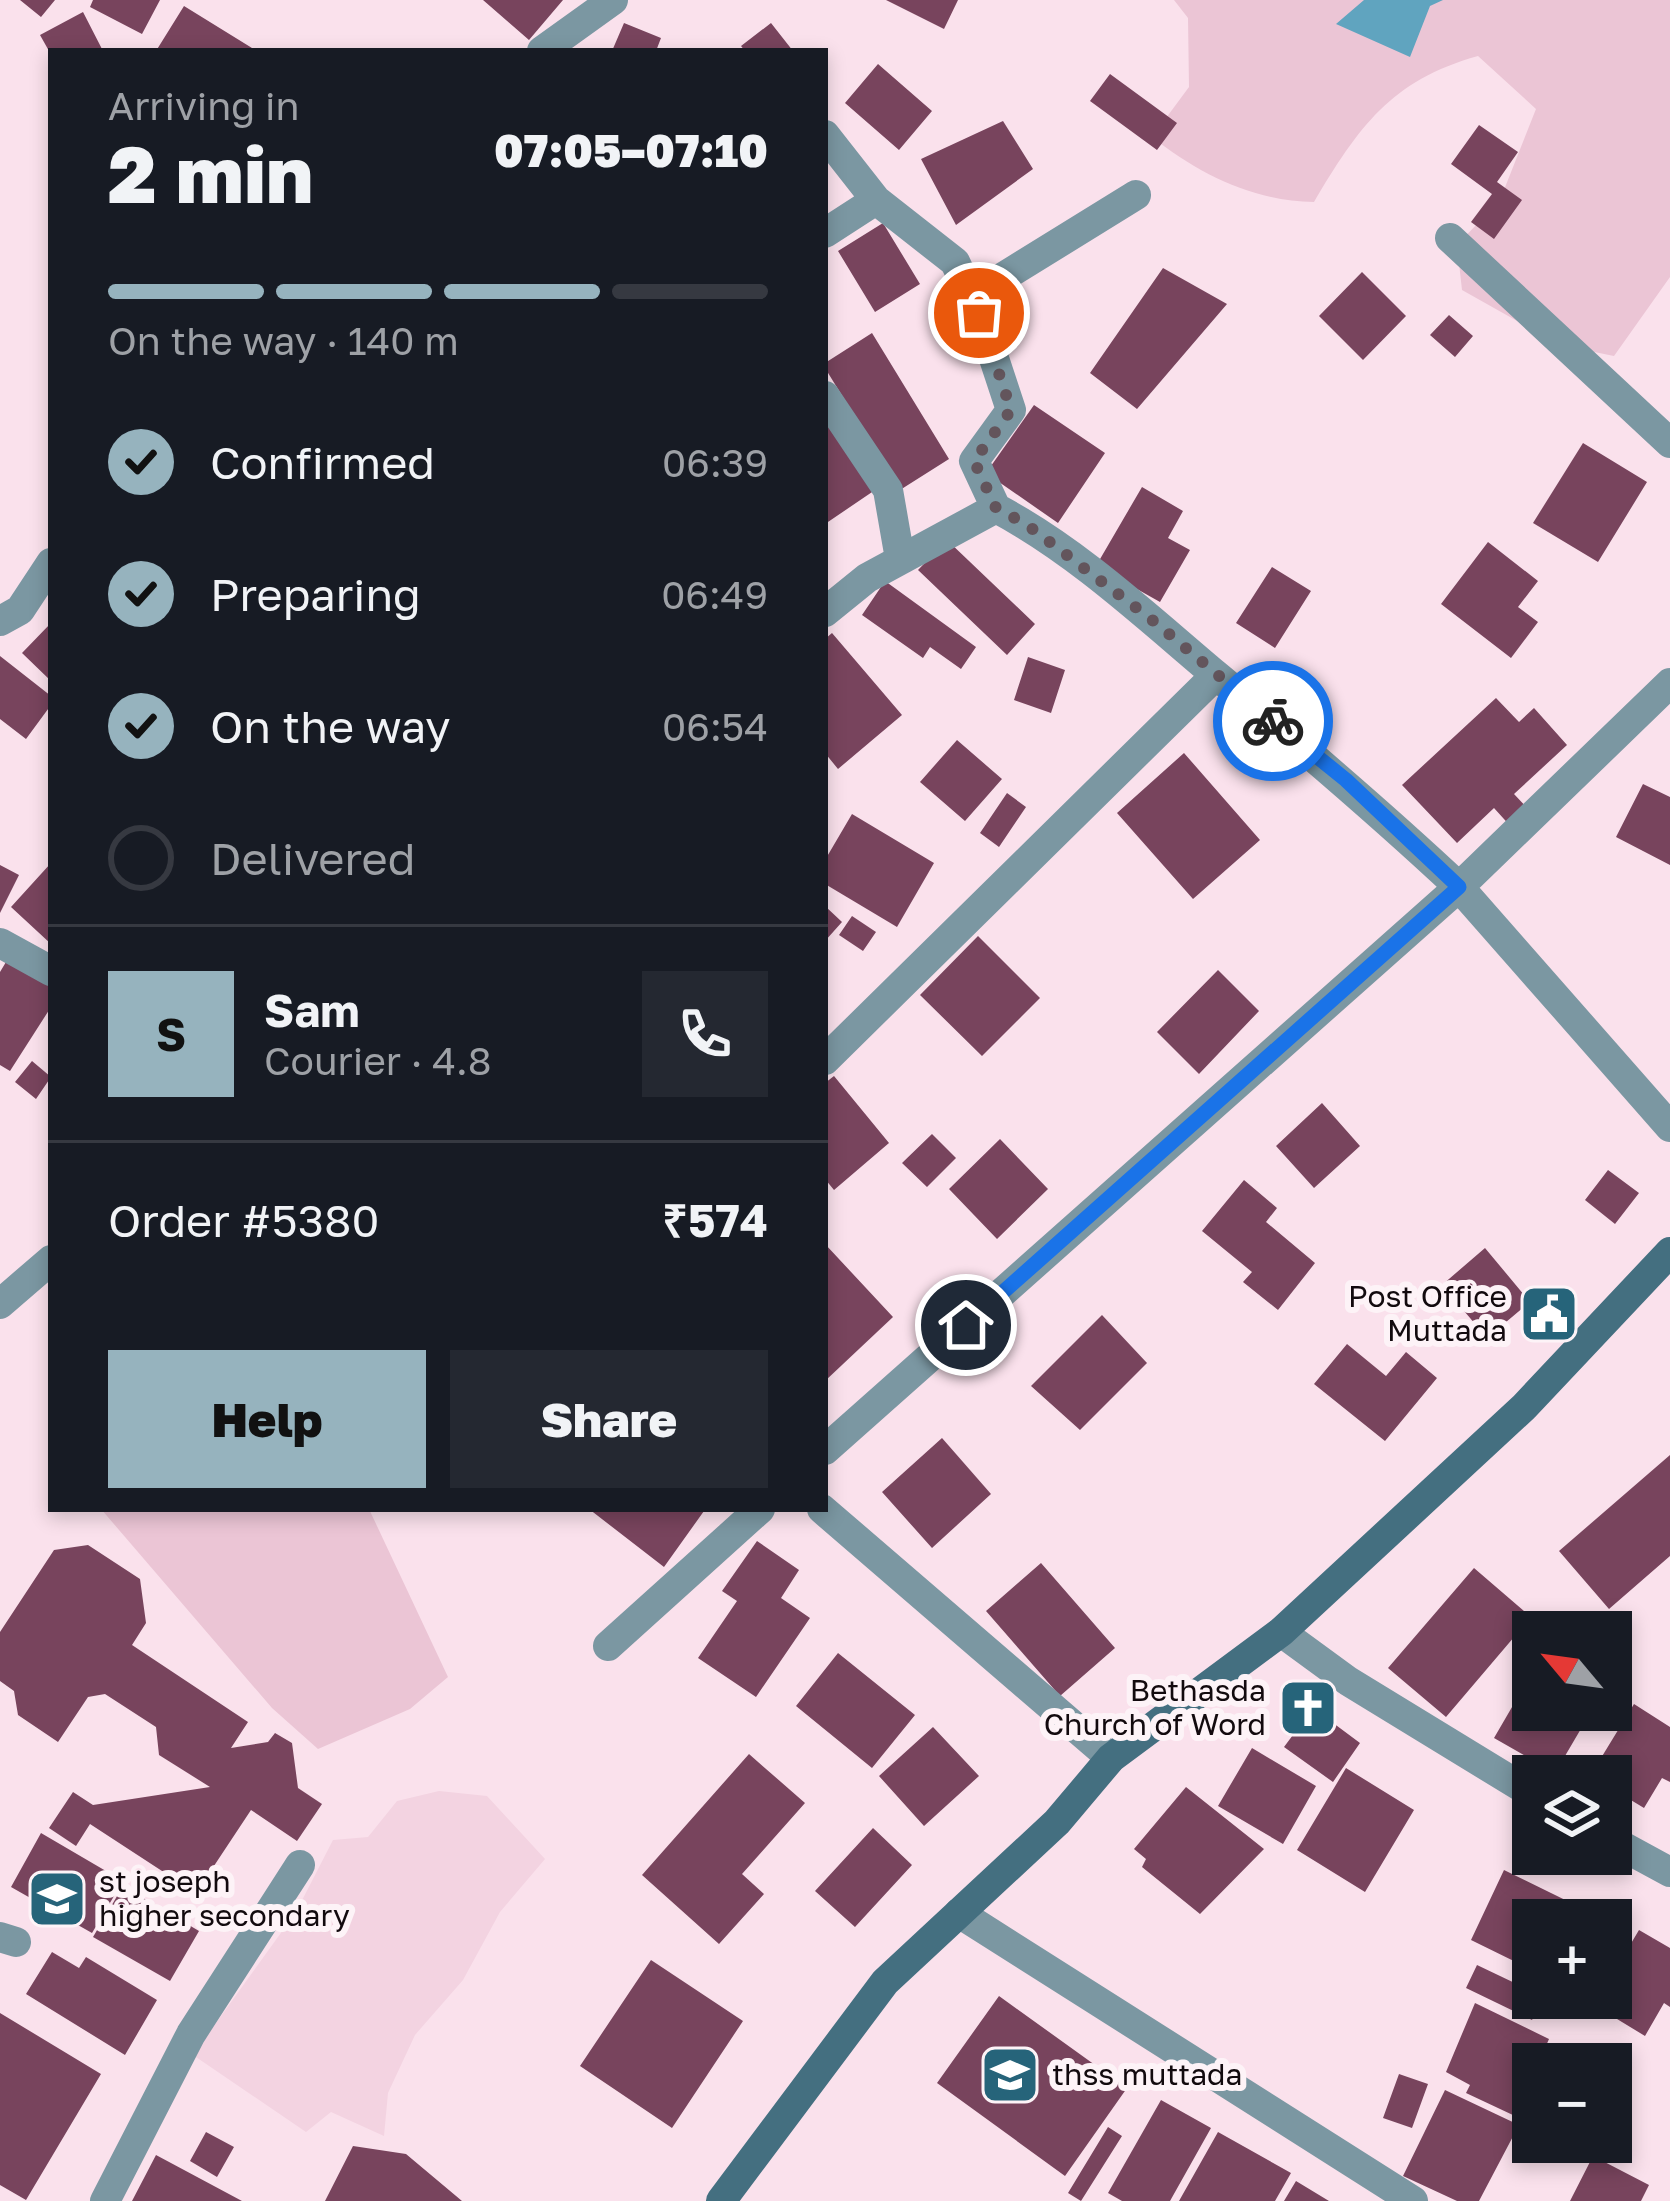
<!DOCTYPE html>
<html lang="en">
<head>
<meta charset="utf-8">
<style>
	:root { --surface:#171b24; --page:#242831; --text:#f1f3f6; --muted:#9ea1a6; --line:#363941; --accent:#96b3be }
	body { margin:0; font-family:"Golos Text",sans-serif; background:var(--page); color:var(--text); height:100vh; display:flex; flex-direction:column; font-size:45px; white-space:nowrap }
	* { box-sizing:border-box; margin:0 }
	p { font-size:39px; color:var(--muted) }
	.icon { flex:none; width:66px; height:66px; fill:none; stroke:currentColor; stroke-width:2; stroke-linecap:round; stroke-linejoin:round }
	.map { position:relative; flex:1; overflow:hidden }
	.sheet { position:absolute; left:48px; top:48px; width:780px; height:1464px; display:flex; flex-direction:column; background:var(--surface); border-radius:0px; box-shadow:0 6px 18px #0003 }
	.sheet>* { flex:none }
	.needle { width:78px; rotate:299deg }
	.controls { position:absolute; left:1512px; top:1611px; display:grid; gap:24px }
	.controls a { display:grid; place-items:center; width:120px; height:120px; border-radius:0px; background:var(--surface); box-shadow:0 6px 18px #0003; font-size:60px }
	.pin { position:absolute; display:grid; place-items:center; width:102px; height:102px; color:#fff; margin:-51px; border:6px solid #fff; border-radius:50%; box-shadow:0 3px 12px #0007 }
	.courier { position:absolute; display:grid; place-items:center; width:120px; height:120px; margin:-60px; border:9px solid #1a73e8; border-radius:50%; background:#fff; color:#222; box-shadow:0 3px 15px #0007 }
	.headline em { font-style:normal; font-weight:800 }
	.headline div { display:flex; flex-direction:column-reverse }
	.headline { display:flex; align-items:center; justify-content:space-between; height:204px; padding:0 60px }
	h1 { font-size:78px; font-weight:800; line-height:90px }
	.bar { display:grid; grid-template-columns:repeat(4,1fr); gap:18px 12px; align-content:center; height:144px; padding:0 60px }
	.bar i { height:15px; border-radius:9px; background:var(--line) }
	.bar .current { background:var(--accent) }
	.bar p { grid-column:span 4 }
	.line { display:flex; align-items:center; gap:30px; padding:0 60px; border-top:3px solid var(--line) }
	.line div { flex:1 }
	.round { display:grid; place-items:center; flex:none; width:126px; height:126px; border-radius:0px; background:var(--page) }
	ol { padding:0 60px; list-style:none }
	li { display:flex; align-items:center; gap:36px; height:132px }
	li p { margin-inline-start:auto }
	li .icon { padding:12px; border-radius:50%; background:var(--accent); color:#111; stroke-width:4 }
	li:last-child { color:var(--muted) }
	li i { width:66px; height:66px; border:6px solid var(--line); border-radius:50% }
	.action { display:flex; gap:24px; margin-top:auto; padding:24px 60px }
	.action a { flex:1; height:138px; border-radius:0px; background:var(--accent); color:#111; font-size:48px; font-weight:800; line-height:138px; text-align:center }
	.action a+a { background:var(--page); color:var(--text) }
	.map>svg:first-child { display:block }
</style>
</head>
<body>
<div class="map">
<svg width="1670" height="2201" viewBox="0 0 1670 2201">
	<rect width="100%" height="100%" fill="#fae1ec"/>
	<path fill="#f3d3e1" d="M 439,1791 L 487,1796 L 545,1859 L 500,1912 L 463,1980 L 415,2035 L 388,2093 L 384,2136 L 331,2112 L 306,2132 L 193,2055 L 296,1912 L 333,1840 L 368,1837 L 397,1801 Z"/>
	<path fill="#ebc5d5" d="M 1174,0 L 1670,0 L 1670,277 L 1614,356 L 1560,345 L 1462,290 L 1457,245 L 1500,200 L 1536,109 L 1478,56 C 1391,80 1358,128 1314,202 C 1253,201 1199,174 1152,137 L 1189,87 L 1188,18 Z
		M 101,1509 L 369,1509 L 448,1677 L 410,1709 L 318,1749 L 272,1708 Z"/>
	<path fill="#60a4bf" d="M 1364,0 L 1443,0 L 1430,6 L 1410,57 L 1336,24 Z"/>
	<path fill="#78445d" d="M 20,0 L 55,0 L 41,17 Z
		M 93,0 L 160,0 L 142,34 L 90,7 Z
		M 483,0 L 563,0 L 529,40 Z
		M 886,0 L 958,0 L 944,29 Z
		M 184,6 L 252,48 L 250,51 L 156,51 Z
		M 83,12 L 103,51 L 49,51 L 40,35 Z
		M 624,23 L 661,38 L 656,51 L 612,51 Z
		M 771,23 L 793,51 L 745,51 L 741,46 Z
		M 878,64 L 932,111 L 899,150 L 845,103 Z
		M 1110,74 L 1177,123 L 1157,150 L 1090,101 Z
		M 1003,121 L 1033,169 L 956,225 L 921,159 Z
		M 1479,125 L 1518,152 L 1497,182 L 1522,200 L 1494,239 L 1471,222 L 1492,194 L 1451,164 Z
		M 883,223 L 920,284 L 875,312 L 838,251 Z
		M 1163,268 L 1227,304 L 1137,409 L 1090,373 Z
		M 1362,272 L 1406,316 L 1363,360 L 1319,316 Z
		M 1449,315 L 1473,336 L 1455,357 L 1430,335 Z
		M 872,333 L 949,459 L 900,490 L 825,368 L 825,363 Z
		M 1034,405 L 1105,453 L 1058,523 L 986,473 Z
		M 825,409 L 878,488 L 825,524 Z
		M 1583,443 L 1647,482 L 1598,562 L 1533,523 Z
		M 1142,487 L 1183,511 L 1168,538 L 1190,550 L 1160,602 L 1096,566 Z
		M 947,540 L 1035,624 L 1007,655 L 918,570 Z
		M 1488,542 L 1538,581 L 1518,607 L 1538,622 L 1511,658 L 1441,604 Z
		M 1272,567 L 1311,591 L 1275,648 L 1236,623 Z
		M 885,581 L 976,647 L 961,669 L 930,647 L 923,658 L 862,615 Z
		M 51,623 L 51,681 L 22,653 Z
		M 832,633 L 902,715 L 838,769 L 825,753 L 825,639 Z
		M 0,656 L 51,696 L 51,705 L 26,739 L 0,719 Z
		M 1028,657 L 1065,670 L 1051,713 L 1014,700 Z
		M 1496,698 L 1519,722 L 1534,708 L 1567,745 L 1514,794 L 1531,812 L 1513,829 L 1494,808 L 1457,843 L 1402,785 Z
		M 957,740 L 1002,779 L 965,821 L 920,782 Z
		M 1184,753 L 1260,840 L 1193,899 L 1117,813 Z
		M 1643,784 L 1670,797 L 1670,865 L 1616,837 Z
		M 1007,793 L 1026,807 L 999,847 L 980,833 Z
		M 852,814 L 934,863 L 897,927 L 825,884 L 825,860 Z
		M 51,863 L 51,944 L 11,907 Z
		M 0,865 L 19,875 L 0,913 Z
		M 825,906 L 842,922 L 825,941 Z
		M 852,916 L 876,932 L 863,951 L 839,935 Z
		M 978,936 L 1040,998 L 982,1056 L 920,995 Z
		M 9,957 L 51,984 L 51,1007 L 10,1071 L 0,1065 L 0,972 Z
		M 1218,970 L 1259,1011 L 1199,1074 L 1157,1032 Z
		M 32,1061 L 51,1077 L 36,1099 L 15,1082 Z
		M 834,1076 L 889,1143 L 834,1190 L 825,1179 L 825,1083 Z
		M 1322,1103 L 1360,1146 L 1314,1188 L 1276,1146 Z
		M 932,1134 L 956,1158 L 927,1187 L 902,1163 Z
		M 1000,1139 L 1048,1189 L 997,1239 L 949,1189 Z
		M 1608,1170 L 1639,1193 L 1615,1224 L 1585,1200 Z
		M 1244,1180 L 1277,1208 L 1266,1222 L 1315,1263 L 1278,1310 L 1243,1282 L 1252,1272 L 1202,1231 Z
		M 825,1244 L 893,1317 L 825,1381 Z
		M 1485,1248 L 1530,1302 L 1487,1338 L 1442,1285 Z
		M 1102,1315 L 1147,1363 L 1080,1430 L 1031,1386 Z
		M 1347,1344 L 1386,1376 L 1406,1352 L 1437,1378 L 1385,1441 L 1314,1384 Z
		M 942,1438 L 991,1494 L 932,1548 L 882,1492 Z
		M 1670,1455 L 1670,1556 L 1609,1609 L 1559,1551 Z
		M 589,1509 L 702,1509 L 704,1511 L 664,1567 Z
		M 757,1541 L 799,1570 L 781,1598 L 810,1618 L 756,1697 L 698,1658 L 737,1601 L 722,1591 Z
		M 88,1545 L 140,1579 L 146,1623 L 132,1645 L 248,1722 L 231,1748 L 268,1742 L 275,1733 L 292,1743 L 298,1788 L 322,1804 L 297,1841 L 251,1810 L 202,1884 L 185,1886 L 90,1824 L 76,1846 L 49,1828 L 73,1792 L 93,1805 L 210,1787 L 159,1755 L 156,1727 L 105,1694 L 88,1697 L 58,1742 L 18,1715 L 14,1691 L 0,1681 L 0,1632 L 54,1550 Z
		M 1041,1563 L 1115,1648 L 1060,1696 L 986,1611 Z
		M 1474,1568 L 1531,1617 L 1446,1717 L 1388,1668 Z
		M 838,1653 L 915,1715 L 872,1768 L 796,1706 Z
		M 1533,1671 L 1533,1710 L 1592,1710 L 1555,1773 L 1494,1738 Z
		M 1634,1704 L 1670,1727 L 1670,1782 L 1662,1778 L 1644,1808 L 1611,1788 L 1611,1776 L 1590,1776 Z
		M 1313,1708 L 1360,1743 L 1333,1782 L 1284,1747 Z
		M 933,1727 L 979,1776 L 924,1826 L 879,1776 Z
		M 1252,1748 L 1316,1786 L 1283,1844 L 1218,1806 Z
		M 749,1754 L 805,1803 L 742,1874 L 764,1894 L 719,1944 L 642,1875 Z
		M 1346,1768 L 1414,1810 L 1365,1892 L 1297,1850 Z
		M 1186,1787 L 1264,1849 L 1200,1914 L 1142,1867 L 1146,1859 L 1134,1849 Z
		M 873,1828 L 912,1865 L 855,1927 L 815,1891 Z
		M 41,1833 L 123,1881 L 92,1933 L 11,1887 Z
		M 1504,1870 L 1606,1920 L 1533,1920 L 1533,1998 L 1542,1998 L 1532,2020 L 1466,1988 L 1477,1965 L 1521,1986 L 1530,1969 L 1471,1940 Z
		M 123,1886 L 199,1931 L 170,1981 L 93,1937 Z
		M 1639,1930 L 1670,1948 L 1670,2007 L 1664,2003 L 1645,2036 L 1594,2005 L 1599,1998 L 1611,1998 L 1611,1977 Z
		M 52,1952 L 79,1968 L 86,1957 L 157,2000 L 125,2055 L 26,1994 Z
		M 651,1960 L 743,2021 L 672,2128 L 580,2066 Z
		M 999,1996 L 1127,2088 L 1065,2176 L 937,2083 Z
		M 1475,2003 L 1549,2039 L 1515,2116 L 1466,2093 L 1470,2085 L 1446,2072 Z
		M 0,2013 L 101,2074 L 26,2200 L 0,2185 Z
		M 1399,2074 L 1428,2084 L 1412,2128 L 1383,2118 Z
		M 1445,2090 L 1519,2125 L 1479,2201 L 1457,2201 L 1403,2176 Z
		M 1161,2100 L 1211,2128 L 1170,2201 L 1122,2201 L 1108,2193 Z
		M 1108,2127 L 1122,2136 L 1081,2201 L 1068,2193 Z
		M 206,2132 L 234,2147 L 217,2177 L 190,2161 Z
		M 1218,2132 L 1291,2173 L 1275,2201 L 1179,2201 Z
		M 353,2146 L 406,2154 L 462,2201 L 325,2201 Z
		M 156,2155 L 242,2201 L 132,2201 Z
		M 1593,2156 L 1649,2185 L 1641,2201 L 1570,2201 Z
		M 1296,2181 L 1329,2201 L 1284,2201 Z"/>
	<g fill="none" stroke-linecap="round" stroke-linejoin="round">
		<path stroke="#7b97a2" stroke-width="30" d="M 542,51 L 613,0
			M 825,135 L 876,200 L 955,262 L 979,313 L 1011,410 L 974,461 L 996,508
			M 825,233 L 876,200
			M 1450,238 L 1670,443
			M 971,297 L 1136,195
			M 825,396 L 888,490 L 900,559
			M 825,612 L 867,578 L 996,508 C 1077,551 1147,617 1216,675 C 1299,744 1380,813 1459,887 L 825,1450
			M 0,621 L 20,610 L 51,563
			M 1670,683 L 1459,887 L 1670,1127
			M 0,943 L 51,971
			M 825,1060 L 1216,675
			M 0,1304 L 51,1260
			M 822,1509 L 1111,1758
			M 1281,1632 L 1348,1681 L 1533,1794
			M 608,1646 L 760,1509
			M 1611,1840 L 1670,1872
			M 959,1913 L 1413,2201
			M 0,1937 L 16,1942
			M 105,2201 L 191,2034 L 300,1865"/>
		<path stroke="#446f80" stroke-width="30" d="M 721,2201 L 885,1982 L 1057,1822 L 1111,1758 L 1281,1632 L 1524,1407 L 1670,1252"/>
	</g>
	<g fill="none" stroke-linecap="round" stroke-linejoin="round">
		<path stroke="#63555c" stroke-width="12" stroke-dasharray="0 21.6" d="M 979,313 L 1011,410 L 974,461 L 996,508 L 1026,524 L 1151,619 L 1273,721"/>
		<path stroke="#1a73e8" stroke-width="15" d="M 966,1325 L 1459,887 L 1346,780 L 1273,721"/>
	</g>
	<defs>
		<symbol id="civic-square" viewBox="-11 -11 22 22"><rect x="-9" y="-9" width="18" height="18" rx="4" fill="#26647a" stroke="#fdf3f7"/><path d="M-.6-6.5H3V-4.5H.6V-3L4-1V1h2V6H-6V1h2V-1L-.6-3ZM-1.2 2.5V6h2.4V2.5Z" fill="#fff"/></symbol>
		<symbol id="church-square" viewBox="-11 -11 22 22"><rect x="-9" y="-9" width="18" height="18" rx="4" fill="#26647a" stroke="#fdf3f7"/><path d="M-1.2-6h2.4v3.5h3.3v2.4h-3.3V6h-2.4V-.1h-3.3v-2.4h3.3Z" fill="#fff"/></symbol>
		<symbol id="school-square" viewBox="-11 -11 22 22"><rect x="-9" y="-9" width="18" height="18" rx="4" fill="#26647a" stroke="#fdf3f7"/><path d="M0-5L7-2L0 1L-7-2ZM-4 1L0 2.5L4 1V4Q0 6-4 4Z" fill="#fff"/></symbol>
	</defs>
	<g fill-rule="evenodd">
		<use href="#civic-square" x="1516" y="1281" width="66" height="66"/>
		<use href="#church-square" x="1275" y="1675" width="66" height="66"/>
		<use href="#school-square" x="24" y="1866" width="66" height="66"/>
		<use href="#school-square" x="977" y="2042" width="66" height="66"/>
	</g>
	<g text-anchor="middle" stroke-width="12" stroke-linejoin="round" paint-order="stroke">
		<g font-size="30" fill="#120a0e" stroke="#fdf3f7" text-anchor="end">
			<text x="1507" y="1307">Post Office<tspan x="1507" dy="34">Muttada</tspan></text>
			<text x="1266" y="1701">Bethasda<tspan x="1266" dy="34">Church of Word</tspan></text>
			<text x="99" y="1892" text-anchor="start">st joseph<tspan x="99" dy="34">higher secondary</tspan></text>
			<text x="1052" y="2085" text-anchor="start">thss muttada</text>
		</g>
	</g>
</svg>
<div class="controls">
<a><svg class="needle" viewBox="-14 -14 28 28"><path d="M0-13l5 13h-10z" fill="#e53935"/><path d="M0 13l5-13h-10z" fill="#9ea1a6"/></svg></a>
<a><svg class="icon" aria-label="layers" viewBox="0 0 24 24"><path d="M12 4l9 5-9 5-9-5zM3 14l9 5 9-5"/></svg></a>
<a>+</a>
<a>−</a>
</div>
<div class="pin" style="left:979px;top:313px;background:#ea580c"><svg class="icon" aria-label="bag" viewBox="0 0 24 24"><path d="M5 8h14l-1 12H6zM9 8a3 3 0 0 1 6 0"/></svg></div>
<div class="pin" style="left:966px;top:1325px;background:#1f2937"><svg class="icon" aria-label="home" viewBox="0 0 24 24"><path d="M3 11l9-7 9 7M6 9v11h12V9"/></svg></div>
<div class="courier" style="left:1273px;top:721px"><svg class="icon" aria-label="bike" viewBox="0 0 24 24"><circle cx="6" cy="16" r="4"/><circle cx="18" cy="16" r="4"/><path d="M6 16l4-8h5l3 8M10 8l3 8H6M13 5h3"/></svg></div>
<section class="sheet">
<div class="headline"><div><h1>2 min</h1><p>Arriving in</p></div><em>07:05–07:10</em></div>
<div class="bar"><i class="current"></i><i class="current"></i><i class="current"></i><i></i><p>On the way · 140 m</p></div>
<ol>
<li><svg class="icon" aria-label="check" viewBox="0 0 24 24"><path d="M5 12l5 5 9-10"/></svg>Confirmed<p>06:39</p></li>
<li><svg class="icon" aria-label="check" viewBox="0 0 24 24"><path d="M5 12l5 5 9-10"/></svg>Preparing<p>06:49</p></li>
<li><svg class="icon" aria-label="check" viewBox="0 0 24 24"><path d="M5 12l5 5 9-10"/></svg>On the way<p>06:54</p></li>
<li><i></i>Delivered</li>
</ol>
<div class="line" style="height:216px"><b class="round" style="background:var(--accent);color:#111">S</b><div><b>Sam</b><p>Courier · 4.8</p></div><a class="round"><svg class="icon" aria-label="phone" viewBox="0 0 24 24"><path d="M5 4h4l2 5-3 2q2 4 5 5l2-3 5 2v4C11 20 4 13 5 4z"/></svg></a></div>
<div class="line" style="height:156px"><div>Order #5380</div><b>₹574</b></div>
<div class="action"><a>Help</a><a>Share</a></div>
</section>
</div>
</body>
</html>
